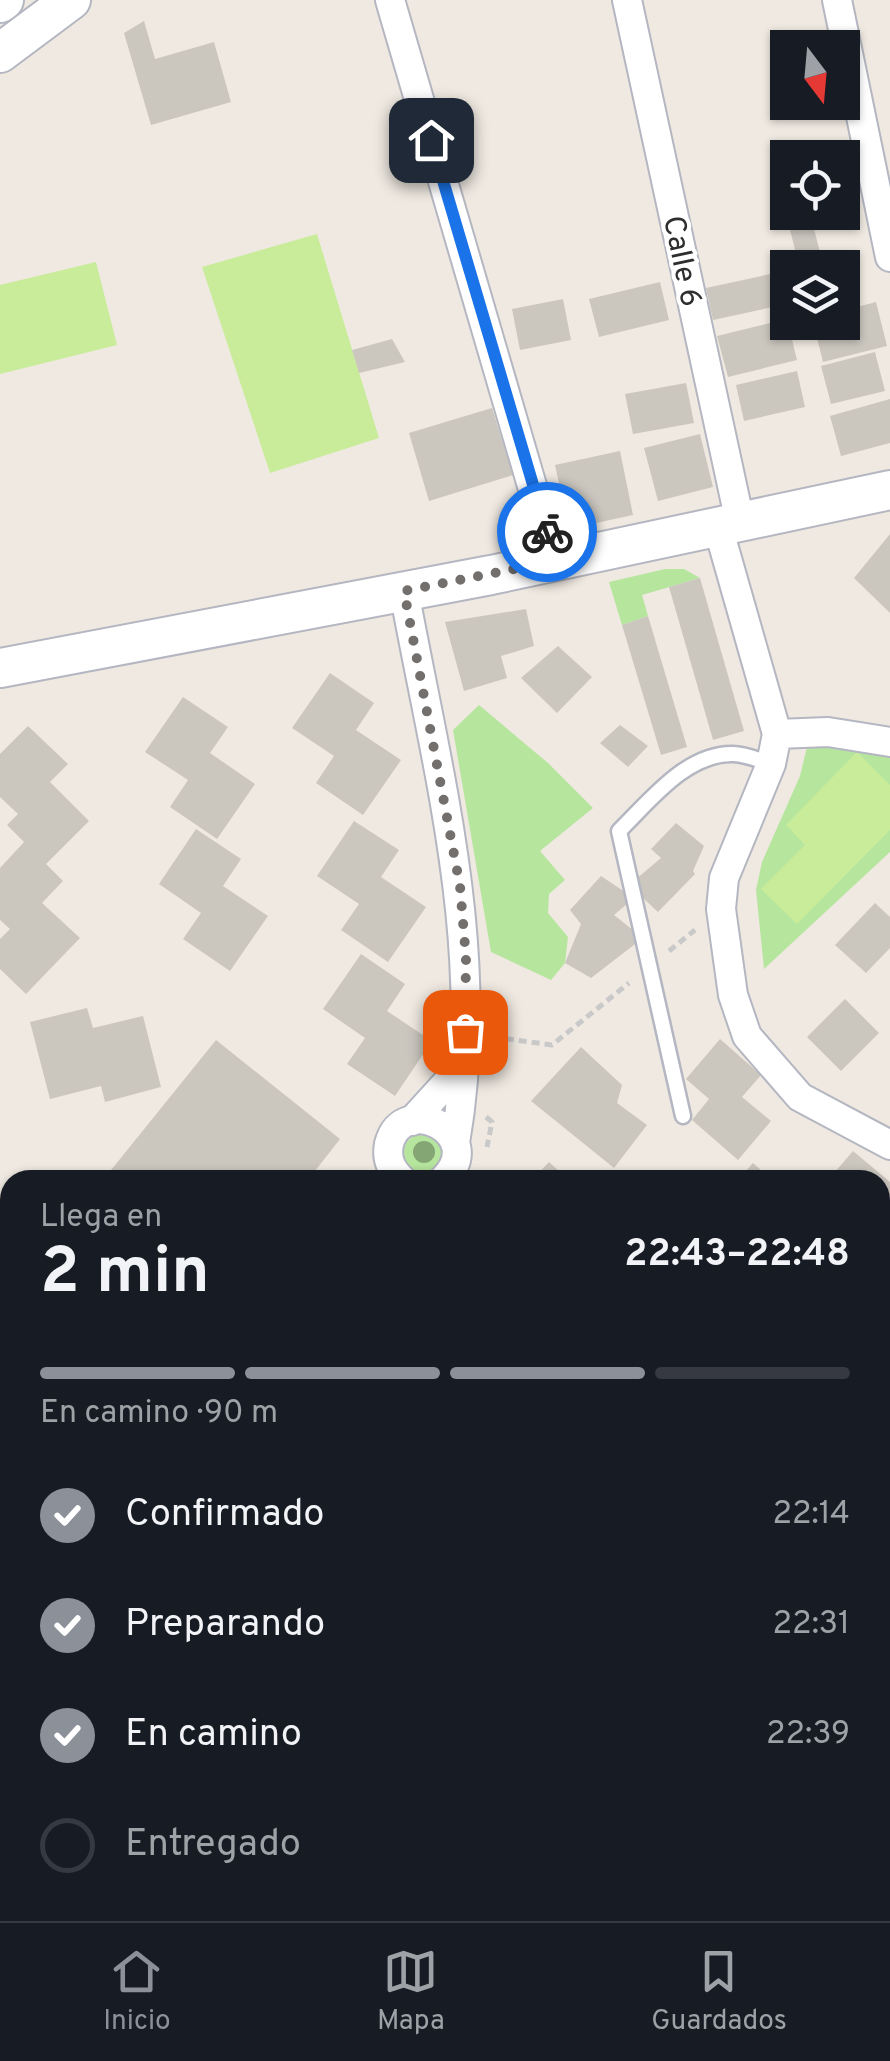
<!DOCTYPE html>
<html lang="es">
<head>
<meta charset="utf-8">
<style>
	:root { --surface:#171b24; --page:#20242c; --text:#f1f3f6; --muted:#9ea1a6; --line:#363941; --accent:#8c9099 }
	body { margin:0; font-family:Overpass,sans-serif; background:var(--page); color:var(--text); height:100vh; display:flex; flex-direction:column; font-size:38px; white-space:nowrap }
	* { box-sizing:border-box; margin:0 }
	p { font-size:32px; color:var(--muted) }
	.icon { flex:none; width:55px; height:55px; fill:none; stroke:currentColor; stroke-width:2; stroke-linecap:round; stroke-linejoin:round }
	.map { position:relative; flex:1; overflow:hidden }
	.panel { position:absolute; left:0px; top:1170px; width:890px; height:752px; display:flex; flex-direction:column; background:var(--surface); border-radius:30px 30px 0 0; box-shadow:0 2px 8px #0004 }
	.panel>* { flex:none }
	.needle { width:65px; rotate:164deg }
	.tools { position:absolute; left:770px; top:30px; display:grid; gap:20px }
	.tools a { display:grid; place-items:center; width:90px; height:90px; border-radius:0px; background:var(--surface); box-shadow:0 2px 8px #0004; font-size:50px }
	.pin { position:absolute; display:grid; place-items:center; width:85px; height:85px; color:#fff; margin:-42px; border-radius:20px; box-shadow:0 5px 15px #0006 }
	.courier { position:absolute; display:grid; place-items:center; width:100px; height:100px; margin:-50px; border:8px solid #1a73e8; border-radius:50%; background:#fff; color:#222; box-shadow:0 2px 12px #0007 }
	.headline em { font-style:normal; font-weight:700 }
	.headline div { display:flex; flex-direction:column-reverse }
	.headline { display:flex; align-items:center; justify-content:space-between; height:170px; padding:0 40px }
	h1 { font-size:65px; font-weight:700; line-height:75px }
	.bar { display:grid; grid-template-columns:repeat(4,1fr); gap:15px 10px; align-content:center; height:120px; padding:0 40px }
	.bar i { height:12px; border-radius:8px; background:var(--line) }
	.bar .selected { background:var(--accent) }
	.bar p { grid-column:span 4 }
	ol { padding:0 40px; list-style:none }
	li { display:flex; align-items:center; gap:30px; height:110px }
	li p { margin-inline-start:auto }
	li .icon { padding:10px; border-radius:50%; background:var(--accent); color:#fff; stroke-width:4 }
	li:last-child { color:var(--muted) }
	li i { width:55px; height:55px; border:5px solid var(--line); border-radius:50% }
	.tab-bar { display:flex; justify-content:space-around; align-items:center; height:140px; border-top:2px solid var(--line); background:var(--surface); font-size:28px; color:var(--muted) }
	.tab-bar a { display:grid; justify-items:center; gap:5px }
	.tab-bar .selected { color:var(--accent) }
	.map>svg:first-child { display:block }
</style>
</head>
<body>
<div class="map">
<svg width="890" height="1921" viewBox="0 0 890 1921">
	<rect width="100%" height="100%" fill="#efe9e1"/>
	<path fill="#b6e59e" d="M 665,569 L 684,569 L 700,578 L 642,595 L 648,616 L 622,625 L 609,582 Z
		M 479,705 L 548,763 L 593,808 L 540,851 L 565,880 L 549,894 L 548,913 L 568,937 L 565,963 L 551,980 L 491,952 L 453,730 Z
		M 808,743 L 890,755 L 890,852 L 764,969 L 756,890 L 762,862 L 800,776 Z
		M403 1154a20 20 0 1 1 40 0a20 20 0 1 1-40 0Z
		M 890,1673 L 890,1921 L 625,1921 L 615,1913 L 880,1912 L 880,1686 Z
		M 0,1726 L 10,1734 L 10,1912 L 25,1913 L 15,1921 L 0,1921 Z"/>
	<path fill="#c9ec9a" d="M 317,234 L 379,438 L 270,473 L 202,267 Z
		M 96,262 L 117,345 L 0,374 L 0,285 Z
		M 857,752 L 890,785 L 890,830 L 797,924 L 761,889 L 805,845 L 786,825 Z"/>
	<path fill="#cbc7bf" d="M 144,21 L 155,59 L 214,42 L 231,102 L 151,125 L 124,33 Z
		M 813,225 L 822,260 L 797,257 L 790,230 Z
		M 775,273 L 782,305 L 713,320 L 706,288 Z
		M 660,282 L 669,320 L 599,337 L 589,299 Z
		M 563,299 L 571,340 L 520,350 L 512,309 Z
		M 876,302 L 887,346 L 823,362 L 813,322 L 842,322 L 842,311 Z
		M 787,319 L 797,360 L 728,377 L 717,336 Z
		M 392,339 L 405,362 L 359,373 L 352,350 Z
		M 875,352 L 885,391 L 831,404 L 821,366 Z
		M 797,371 L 805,407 L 744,421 L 736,385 Z
		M 686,383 L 694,423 L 633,434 L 625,394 Z
		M 890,399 L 890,443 L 841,456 L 830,416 Z
		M 492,408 L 513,475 L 429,501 L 409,433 Z
		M 700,434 L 713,487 L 658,501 L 644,448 Z
		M 620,451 L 633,515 L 569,529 L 555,465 Z
		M 890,534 L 890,613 L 854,578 Z
		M 700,578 L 744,731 L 713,740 L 669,587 Z
		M 526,609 L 534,646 L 501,656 L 507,678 L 464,691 L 445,622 Z
		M 648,616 L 687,747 L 661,755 L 622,625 Z
		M 558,646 L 592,677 L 557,713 L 521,678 Z
		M 330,673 L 374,703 L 356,730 L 401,760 L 363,815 L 316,783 L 334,756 L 292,728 Z
		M 183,697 L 228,727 L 210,753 L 255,784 L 217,839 L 170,807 L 188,780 L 145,752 Z
		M 620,725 L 648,746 L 628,767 L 600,743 Z
		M 28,726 L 68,764 L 50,782 L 89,821 L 46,864 L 63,881 L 42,903 L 80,938 L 26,994 L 0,969 L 0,939 L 10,929 L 0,920 L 0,868 L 24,842 L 7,825 L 18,814 L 0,797 L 0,754 Z
		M 354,821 L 399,850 L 381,877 L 426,907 L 388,962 L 341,930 L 359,904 L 317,876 Z
		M 676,823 L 704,846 L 693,871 L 695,874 L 658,912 L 629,885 L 661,858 L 651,849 Z
		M 196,829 L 241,859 L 223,886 L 268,916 L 230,971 L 183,939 L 201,913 L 159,884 Z
		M 601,876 L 634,898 L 614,915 L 643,938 L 591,978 L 565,963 L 581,924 L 570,910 Z
		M 875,903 L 890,917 L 890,948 L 866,973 L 835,945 Z
		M 361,954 L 405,984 L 387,1011 L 432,1041 L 395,1096 L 347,1064 L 365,1038 L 323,1009 Z
		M 845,999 L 879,1033 L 841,1071 L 807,1037 Z
		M 87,1008 L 93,1028 L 143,1016 L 161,1087 L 105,1102 L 101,1086 L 50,1099 L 30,1022 Z
		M 720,1039 L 761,1075 L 742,1097 L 771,1121 L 738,1160 L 692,1120 L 709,1099 L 686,1079 Z
		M 216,1040 L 340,1139 L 308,1180 L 103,1180 Z
		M 581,1047 L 622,1085 L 617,1103 L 647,1125 L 614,1168 L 531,1101 Z
		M 853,1151 L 890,1182 L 890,1249 L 882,1258 L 880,1180 L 828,1180 Z
		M 549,1162 L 569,1180 L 532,1180 Z
		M 753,1163 L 772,1180 L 738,1180 Z
		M 890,1417 L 890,1473 L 883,1479 L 880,1476 L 880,1426 Z
		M 417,1912 L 502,1912 L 496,1921 L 411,1921 Z"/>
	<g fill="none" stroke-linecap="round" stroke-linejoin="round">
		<defs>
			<path id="lane" d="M 683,1116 L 619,831 C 649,802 686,753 733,754 C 745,754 759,760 771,764"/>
			<path id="street" d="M 390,0 L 554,561
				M 627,0 L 740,522
				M 837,0 L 890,257
				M 718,527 L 777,734 L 771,764 L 724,878 L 721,909 L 733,995 L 747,1036 L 800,1097 L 890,1145
				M 404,591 C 438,776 488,953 455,1143
				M 777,734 L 828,732 L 890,742
				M 412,1121 L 453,1076 L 459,1053
				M 402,1180 C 391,1170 386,1159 389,1144 C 403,1090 490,1135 443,1180
				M 0,1331 L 10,1318
				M 33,1921 L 41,1912
				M 508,1921 L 514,1912"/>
			<path id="secondary" d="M 0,3 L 4,0
				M 0,53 L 71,0
				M 0,668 L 491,575 L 890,490
				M 0,1699 L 10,1706
				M 287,1912 L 298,1921"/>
		</defs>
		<use href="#lane" stroke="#b4b7c1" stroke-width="19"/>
		<use href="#street" stroke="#b4b7c1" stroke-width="32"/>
		<use href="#secondary" stroke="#b4b7c1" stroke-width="42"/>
		<path stroke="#c9c9c9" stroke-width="5" stroke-dasharray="8 5" stroke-linecap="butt" d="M 669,951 L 695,930
			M 493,1037 L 552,1045 L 629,983
			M 486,1117 L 492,1122 L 487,1147"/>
		<use href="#lane" stroke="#fff" stroke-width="14"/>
		<use href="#street" stroke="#fff" stroke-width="28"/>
		<use href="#secondary" stroke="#fff" stroke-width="38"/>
	</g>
	<circle fill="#84a574" cx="424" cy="1152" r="11"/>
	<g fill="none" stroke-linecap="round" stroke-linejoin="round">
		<path stroke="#726f6d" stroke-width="10" stroke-dasharray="0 18" d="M 465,1032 L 466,958 L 460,886 L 404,591 L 554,561 L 547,532"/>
		<path stroke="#1a73e8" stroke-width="12" d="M 431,140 L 547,532"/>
	</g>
	<g text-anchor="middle" stroke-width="8" stroke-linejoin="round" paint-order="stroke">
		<g font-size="30" fill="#2e2e2e" stroke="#fff">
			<text transform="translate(683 261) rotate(78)" y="10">Calle 6</text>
		</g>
	</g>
</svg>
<div class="tools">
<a><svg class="needle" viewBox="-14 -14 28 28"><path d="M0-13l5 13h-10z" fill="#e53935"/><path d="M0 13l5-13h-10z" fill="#9ea1a6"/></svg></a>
<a><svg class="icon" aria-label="locate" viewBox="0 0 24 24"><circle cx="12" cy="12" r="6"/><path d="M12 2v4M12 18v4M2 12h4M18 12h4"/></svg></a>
<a><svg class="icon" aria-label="layers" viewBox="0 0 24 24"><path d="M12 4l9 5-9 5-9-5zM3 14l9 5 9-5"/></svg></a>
</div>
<div class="pin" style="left:465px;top:1032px;background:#ea580c"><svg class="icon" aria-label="bag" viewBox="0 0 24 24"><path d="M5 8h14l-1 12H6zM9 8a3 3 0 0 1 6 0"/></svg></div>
<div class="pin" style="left:431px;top:140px;background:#1f2937"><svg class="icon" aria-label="home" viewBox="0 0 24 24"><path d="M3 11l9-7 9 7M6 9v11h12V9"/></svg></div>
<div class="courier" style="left:547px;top:532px"><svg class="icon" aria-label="bike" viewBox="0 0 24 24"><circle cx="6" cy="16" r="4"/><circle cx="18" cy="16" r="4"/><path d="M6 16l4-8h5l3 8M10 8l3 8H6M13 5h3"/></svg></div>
<section class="panel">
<div class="headline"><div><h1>2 min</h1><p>Llega en</p></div><em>22:43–22:48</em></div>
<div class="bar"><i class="selected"></i><i class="selected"></i><i class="selected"></i><i></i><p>En camino · 90 m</p></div>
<ol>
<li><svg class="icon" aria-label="check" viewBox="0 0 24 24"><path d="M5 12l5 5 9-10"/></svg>Confirmado<p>22:14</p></li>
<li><svg class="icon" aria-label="check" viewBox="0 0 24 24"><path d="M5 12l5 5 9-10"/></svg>Preparando<p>22:31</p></li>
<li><svg class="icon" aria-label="check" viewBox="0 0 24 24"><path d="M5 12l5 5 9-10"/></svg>En camino<p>22:39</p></li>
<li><i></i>Entregado</li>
</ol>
</section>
</div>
<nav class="tab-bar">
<a class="selected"><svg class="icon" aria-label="home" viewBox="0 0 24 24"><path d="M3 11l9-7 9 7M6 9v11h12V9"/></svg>Inicio</a>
<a><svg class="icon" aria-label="map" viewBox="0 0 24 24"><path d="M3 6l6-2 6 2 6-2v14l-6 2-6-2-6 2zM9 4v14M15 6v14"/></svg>Mapa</a>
<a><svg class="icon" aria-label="saved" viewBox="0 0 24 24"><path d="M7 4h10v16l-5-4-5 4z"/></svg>Guardados</a>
</nav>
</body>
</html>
